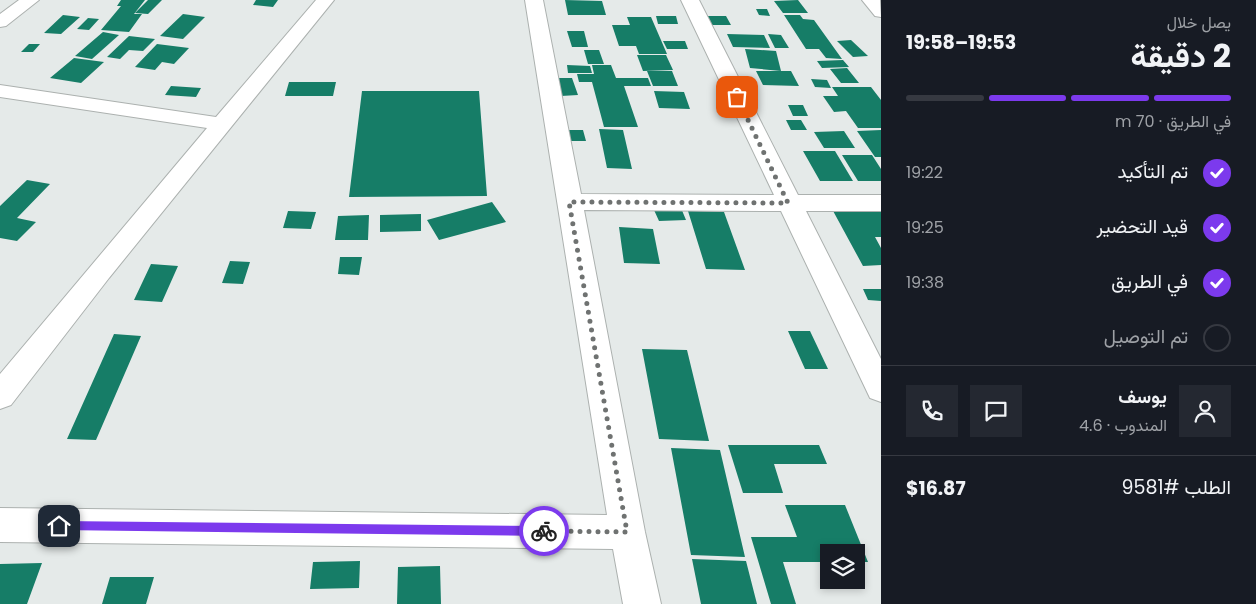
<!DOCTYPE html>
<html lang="ar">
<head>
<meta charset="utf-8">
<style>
	:root { --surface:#171b24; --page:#242831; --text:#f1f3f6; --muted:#9ea1a6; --line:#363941; --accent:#7c3aed }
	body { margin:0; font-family:Poppins,Vazirmatn,sans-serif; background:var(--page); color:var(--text); direction:rtl; height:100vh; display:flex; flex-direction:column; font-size:19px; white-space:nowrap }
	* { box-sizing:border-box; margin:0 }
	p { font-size:16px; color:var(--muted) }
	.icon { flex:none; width:28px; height:28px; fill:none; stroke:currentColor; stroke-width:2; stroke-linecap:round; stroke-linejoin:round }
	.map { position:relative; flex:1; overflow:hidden; direction:ltr }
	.sheet { display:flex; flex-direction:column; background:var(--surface); width:375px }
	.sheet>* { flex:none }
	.controls { position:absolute; left:820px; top:544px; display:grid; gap:10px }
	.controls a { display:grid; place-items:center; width:45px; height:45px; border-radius:0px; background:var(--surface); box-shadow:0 2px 8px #0003; font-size:25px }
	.pin { position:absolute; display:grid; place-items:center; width:42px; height:42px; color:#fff; margin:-21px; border-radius:10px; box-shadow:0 2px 8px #0006 }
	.courier { position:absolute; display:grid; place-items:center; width:50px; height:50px; margin:-25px; border:4px solid #7c3aed; border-radius:50%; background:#fff; color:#222; box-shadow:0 1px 6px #0007 }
	.overview em { font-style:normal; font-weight:700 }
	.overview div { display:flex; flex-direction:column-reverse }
	.overview { display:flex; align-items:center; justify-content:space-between; height:85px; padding:0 25px }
	h1 { font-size:32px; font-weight:700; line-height:38px }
	.bar { display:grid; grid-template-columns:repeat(4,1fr); gap:8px 5px; align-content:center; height:60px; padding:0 25px }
	.bar i { height:6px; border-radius:4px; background:var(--line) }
	.bar .on { background:var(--accent) }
	.bar p { grid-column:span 4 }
	.line { display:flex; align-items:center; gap:12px; padding:0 25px; border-top:1px solid var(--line) }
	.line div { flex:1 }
	.round { display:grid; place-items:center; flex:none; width:52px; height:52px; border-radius:0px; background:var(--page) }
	ol { padding:0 25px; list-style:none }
	li { display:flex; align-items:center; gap:15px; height:55px }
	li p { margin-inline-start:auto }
	li .icon { padding:5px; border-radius:50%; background:var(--accent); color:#fff; stroke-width:4 }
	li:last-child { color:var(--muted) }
	li i { width:28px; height:28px; border:2px solid var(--line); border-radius:50% }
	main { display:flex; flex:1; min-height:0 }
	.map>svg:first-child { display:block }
</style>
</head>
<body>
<main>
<section class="sheet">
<div class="overview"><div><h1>2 دقيقة</h1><p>يصل خلال</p></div><em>19:53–19:58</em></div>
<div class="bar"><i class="on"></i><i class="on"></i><i class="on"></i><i></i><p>في الطريق · 70 m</p></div>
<ol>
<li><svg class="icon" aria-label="check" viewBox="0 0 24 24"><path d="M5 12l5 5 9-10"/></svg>تم التأكيد<p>19:22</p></li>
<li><svg class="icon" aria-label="check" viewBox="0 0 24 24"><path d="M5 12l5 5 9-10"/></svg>قيد التحضير<p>19:25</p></li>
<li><svg class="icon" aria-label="check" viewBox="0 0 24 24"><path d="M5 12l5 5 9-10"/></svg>في الطريق<p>19:38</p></li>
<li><i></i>تم التوصيل</li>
</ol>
<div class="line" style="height:90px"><a class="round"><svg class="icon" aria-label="person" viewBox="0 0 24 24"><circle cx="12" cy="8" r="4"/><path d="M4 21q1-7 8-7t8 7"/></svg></a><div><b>يوسف</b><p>المندوب · 4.6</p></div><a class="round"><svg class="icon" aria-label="chat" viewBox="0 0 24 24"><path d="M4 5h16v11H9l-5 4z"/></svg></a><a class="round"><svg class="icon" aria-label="phone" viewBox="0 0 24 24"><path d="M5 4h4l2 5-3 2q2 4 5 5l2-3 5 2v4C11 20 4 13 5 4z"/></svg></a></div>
<div class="line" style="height:65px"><div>الطلب #9581</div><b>$16.87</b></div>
</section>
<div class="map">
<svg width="881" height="604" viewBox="0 0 881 604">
	<rect width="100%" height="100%" fill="#e5eae9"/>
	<path fill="#167d67" d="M 121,0 L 145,0 L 134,14 L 142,14 L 129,32 L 101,30 L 121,6 L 117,6 Z
		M 148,0 L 162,0 L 148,14 L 135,13 Z
		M 256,0 L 278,0 L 273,7 L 253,5 Z
		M 565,0 L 602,1 L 606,15 L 568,15 Z
		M 798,0 L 808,13 L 783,13 L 774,1 Z
		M 756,9 L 767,9 L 770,16 L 759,15 Z
		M 183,14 L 205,17 L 183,39 L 160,36 Z
		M 63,15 L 80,17 L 61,34 L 44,33 Z
		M 784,15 L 800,15 L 803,19 L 814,20 L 842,59 L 826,58 L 819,49 L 806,49 Z
		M 656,16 L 676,16 L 678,24 L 658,24 Z
		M 706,16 L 726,16 L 731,25 L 710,25 Z
		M 627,17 L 651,17 L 667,54 L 639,54 L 636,46 L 619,46 L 612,25 L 630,25 Z
		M 88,18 L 99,19 L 89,30 L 77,29 Z
		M 567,31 L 584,31 L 588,47 L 572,47 Z
		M 103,32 L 119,35 L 92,59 L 75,56 Z
		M 727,34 L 764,35 L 770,48 L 733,47 Z
		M 768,34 L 781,35 L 789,48 L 775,48 Z
		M 129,36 L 155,39 L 143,51 L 129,50 L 120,59 L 107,57 Z
		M 851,40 L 868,56 L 853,57 L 837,41 Z
		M 663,41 L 685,41 L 688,49 L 667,49 Z
		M 29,44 L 40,44 L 33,52 L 21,52 Z
		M 157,44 L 189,48 L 174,64 L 162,62 L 155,70 L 135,67 Z
		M 745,49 L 776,51 L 781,71 L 750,68 Z
		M 584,50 L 599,50 L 604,64 L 588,64 Z
		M 637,55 L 666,55 L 673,70 L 643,71 Z
		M 74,58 L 104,62 L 81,83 L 50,78 Z
		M 843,60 L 849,67 L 822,68 L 817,61 Z
		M 567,65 L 590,66 L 592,73 L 568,73 Z
		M 592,65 L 611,65 L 616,78 L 648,78 L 651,86 L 624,86 L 638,127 L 604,127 L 592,82 L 579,82 L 577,74 L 594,74 Z
		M 847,68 L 859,83 L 841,83 L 830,69 Z
		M 647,71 L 672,71 L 678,86 L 653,86 Z
		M 756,71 L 791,71 L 799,86 L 763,85 Z
		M 555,78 L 572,78 L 578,95 L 561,96 Z
		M 811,79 L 827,80 L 831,88 L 815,87 Z
		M 289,82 L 336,82 L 333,96 L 285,96 Z
		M 171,86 L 201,88 L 196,97 L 165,95 Z
		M 832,87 L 871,87 L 881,100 L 881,128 L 858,128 L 846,111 L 834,112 L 823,96 L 838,96 Z
		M 362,91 L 479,91 L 487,196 L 349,197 Z
		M 654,91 L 684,92 L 690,109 L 659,108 Z
		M 788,105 L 803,105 L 808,116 L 793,116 Z
		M 786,120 L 801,120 L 807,130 L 791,130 Z
		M 599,129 L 623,130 L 632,169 L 607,168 Z
		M 567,130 L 583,130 L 586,141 L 570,141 Z
		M 881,130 L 881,157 L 875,157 L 857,131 Z
		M 844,131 L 855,148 L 824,148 L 814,132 Z
		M 803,151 L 835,151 L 853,181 L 820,181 Z
		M 842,155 L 872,155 L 881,169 L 881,181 L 858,181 Z
		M 27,180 L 50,184 L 17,218 L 36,222 L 17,241 L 0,238 L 0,206 Z
		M 492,202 L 506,222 L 439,240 L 427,220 Z
		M 681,208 L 686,220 L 659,221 L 654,210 Z
		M 832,209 L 881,209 L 881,237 L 875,237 L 881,248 L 881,265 L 863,266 Z
		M 288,211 L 316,212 L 311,229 L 283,228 Z
		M 688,211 L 724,212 L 745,270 L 706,269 Z
		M 421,214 L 421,231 L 380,232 L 380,215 Z
		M 369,215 L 368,240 L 335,240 L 338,216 Z
		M 619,227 L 653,229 L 660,264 L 624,263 Z
		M 340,257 L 362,257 L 359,275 L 338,274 Z
		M 230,261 L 250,262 L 243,284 L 222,283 Z
		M 151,264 L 178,266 L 162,302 L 134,300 Z
		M 863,289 L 881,289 L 881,301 L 868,300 Z
		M 788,331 L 810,331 L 828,369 L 805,369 Z
		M 114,334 L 141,336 L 96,440 L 67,439 Z
		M 642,349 L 687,350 L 709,441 L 659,439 Z
		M 728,445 L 819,445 L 827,464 L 774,464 L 783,493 L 743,493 Z
		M 671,448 L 720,450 L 745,557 L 691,555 Z
		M 785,505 L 845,505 L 868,562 L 856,562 L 856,552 L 829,552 L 829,562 L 783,562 L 796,604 L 771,604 L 751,537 L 797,537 Z
		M 692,559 L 746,561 L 757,604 L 701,604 Z
		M 360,561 L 359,588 L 310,589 L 313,562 Z
		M 42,563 L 27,604 L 0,604 L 0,564 Z
		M 440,566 L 441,604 L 397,604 L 398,567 Z
		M 110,577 L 154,577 L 146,604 L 102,604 Z"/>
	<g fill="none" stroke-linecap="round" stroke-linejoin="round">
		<defs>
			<path id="minor" d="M 19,0 L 39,0 L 6,26 L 0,27 L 0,14 Z
				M 316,0 L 334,0 L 109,278 L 11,405 L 0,409 L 0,374 L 207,128 L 0,97 L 0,85 L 216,117 Z
				M 525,0 L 543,0 L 581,194 L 774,195 L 681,0 L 699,0 L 798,195 L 881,195 L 881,211 L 806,211 L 881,359 L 881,402 L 870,398 L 781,211 L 584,210 L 645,532 L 661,604 L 623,604 L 613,549 L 0,542 L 0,508 L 607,515 Z
				M 862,0 L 880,0 L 881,17 L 875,16 Z"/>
		</defs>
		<use href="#minor" stroke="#acb1af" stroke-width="2"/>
		<use href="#minor" fill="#fff" fill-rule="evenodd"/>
	</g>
	<path fill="#7c3aed" d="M 59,521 L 544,526 L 549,531 L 544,536 L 59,530 L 54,526 Z"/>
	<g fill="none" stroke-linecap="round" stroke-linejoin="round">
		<path stroke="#6f7271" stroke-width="5" stroke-dasharray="0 9" d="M 544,531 L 627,532 L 569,202 L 788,203 L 737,97"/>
	</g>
</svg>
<div class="controls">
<a><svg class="icon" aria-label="layers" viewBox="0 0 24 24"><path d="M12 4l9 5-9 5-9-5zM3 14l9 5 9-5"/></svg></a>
</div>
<div class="pin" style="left:737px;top:97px;background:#ea580c"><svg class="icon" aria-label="bag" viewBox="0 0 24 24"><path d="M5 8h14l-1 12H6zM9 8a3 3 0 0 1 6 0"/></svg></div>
<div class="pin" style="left:59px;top:526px;background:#1f2937"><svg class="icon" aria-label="home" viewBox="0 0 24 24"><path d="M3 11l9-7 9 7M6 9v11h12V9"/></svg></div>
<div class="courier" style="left:544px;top:531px"><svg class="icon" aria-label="bike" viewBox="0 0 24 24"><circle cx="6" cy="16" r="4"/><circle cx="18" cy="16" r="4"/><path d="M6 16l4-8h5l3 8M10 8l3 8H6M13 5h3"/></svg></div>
</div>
</main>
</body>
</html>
